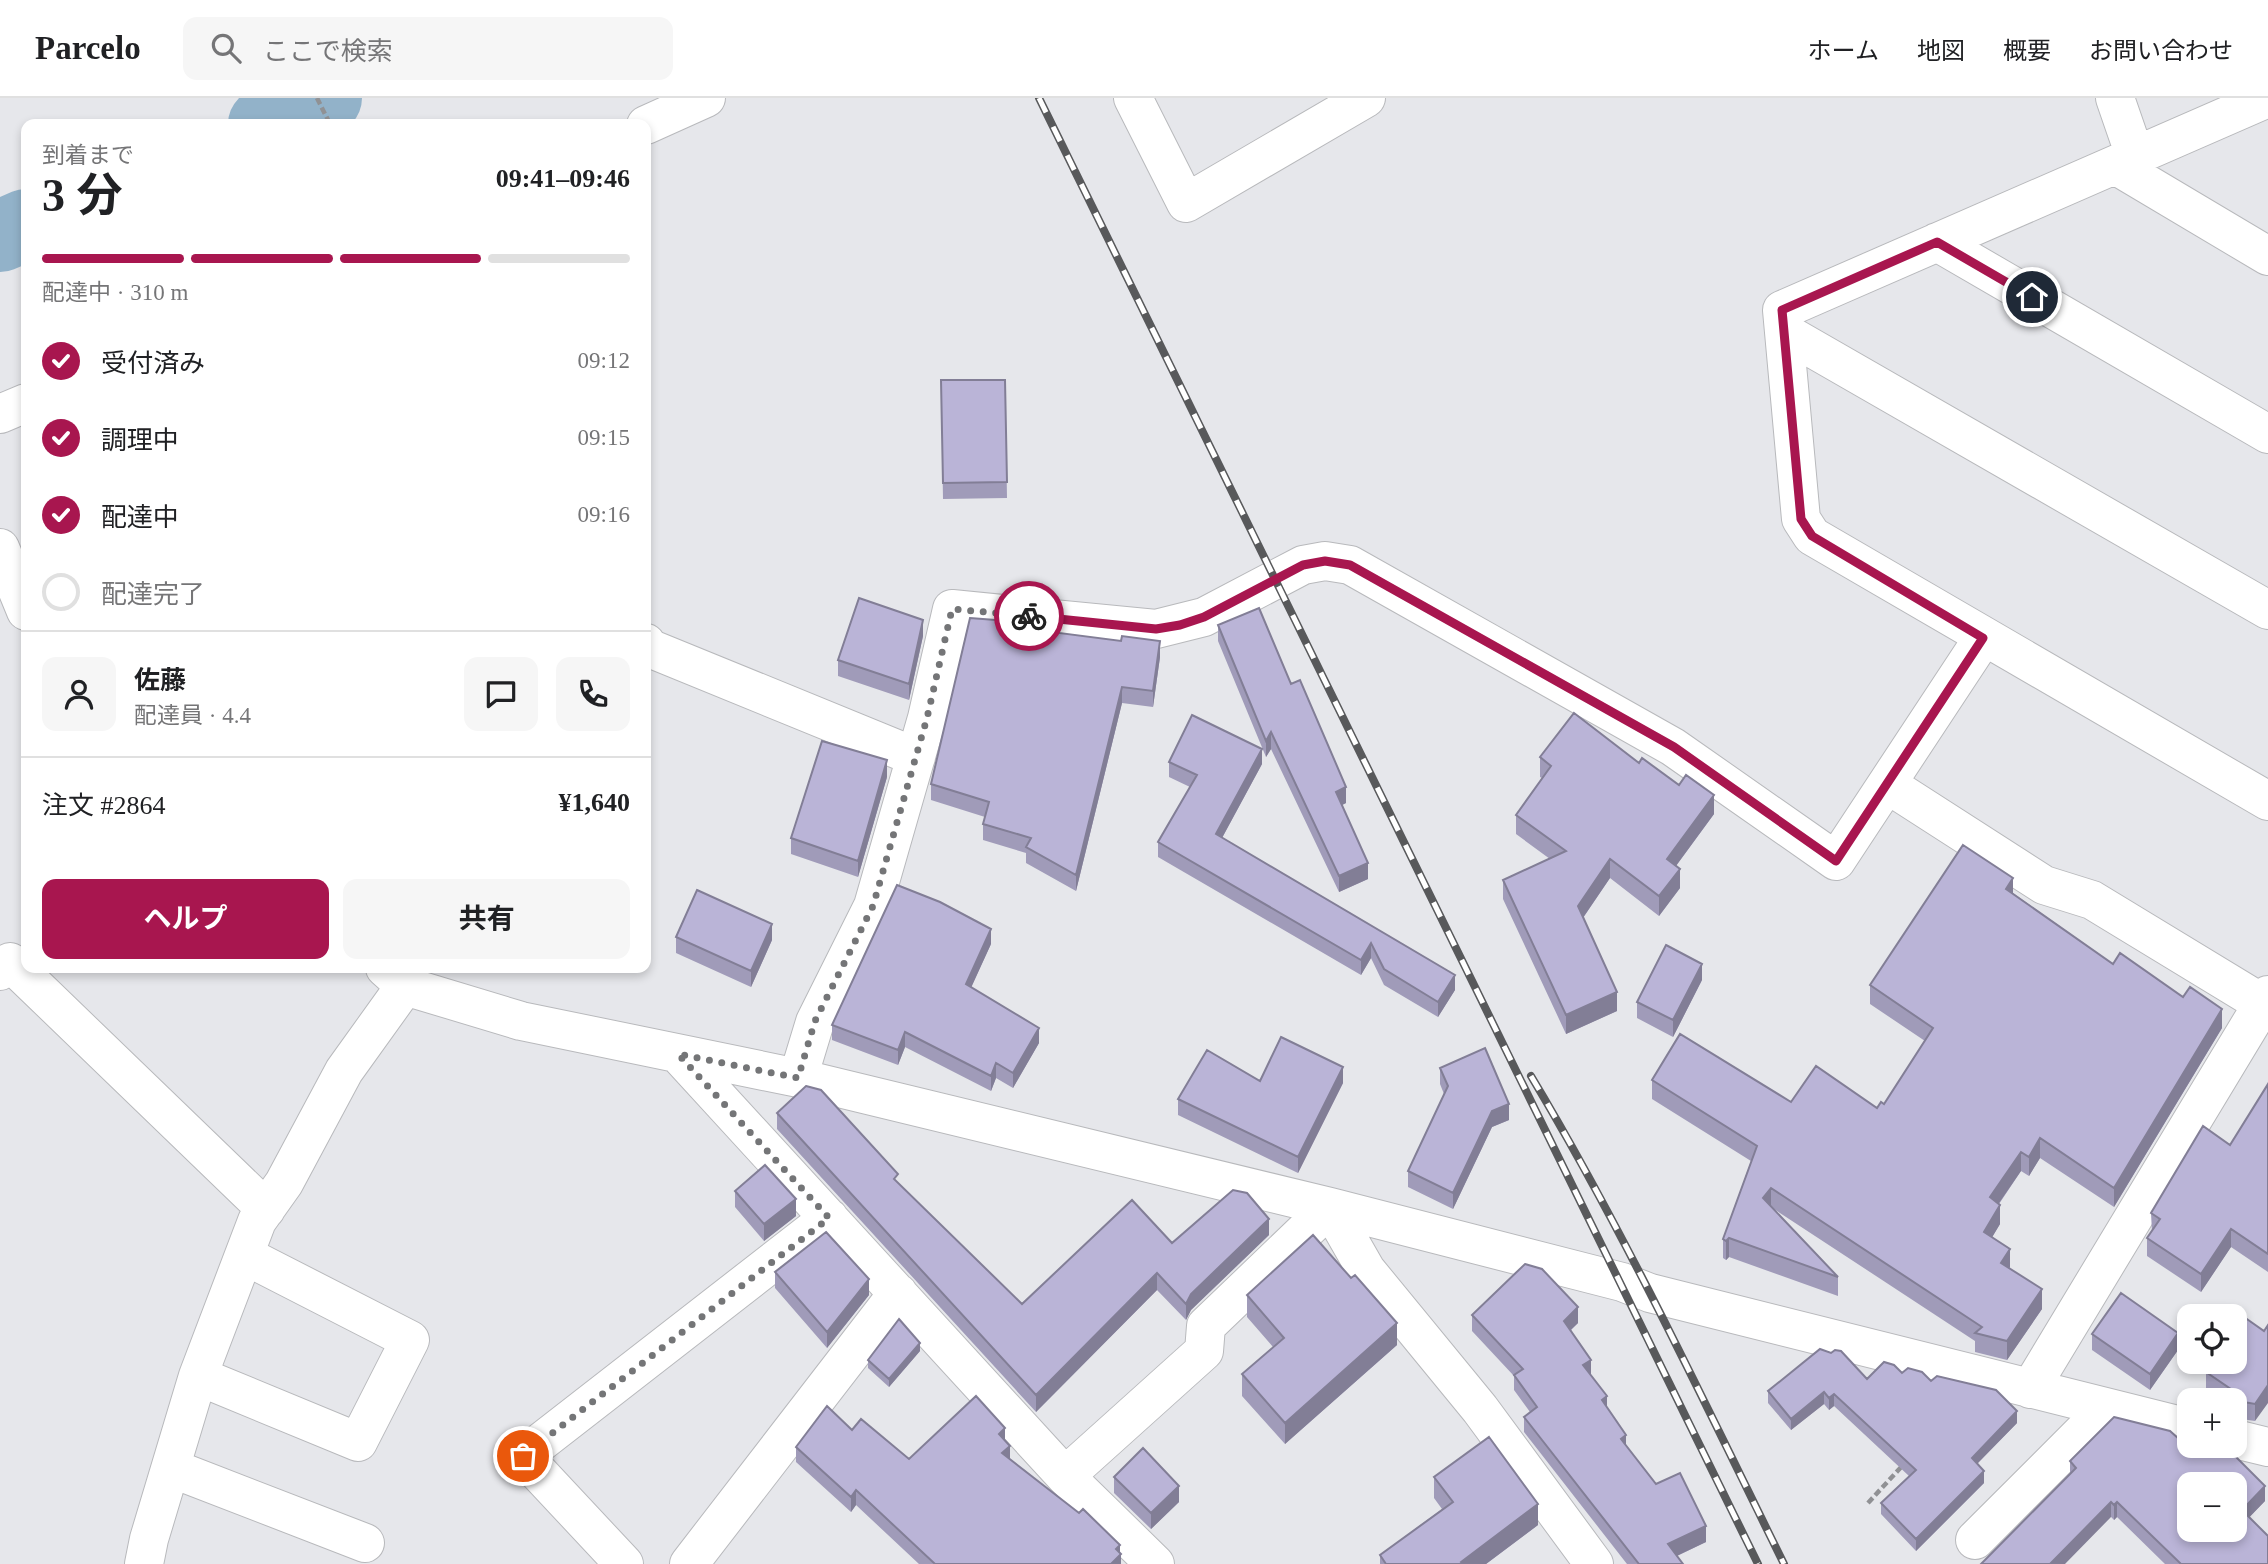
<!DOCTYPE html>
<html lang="ja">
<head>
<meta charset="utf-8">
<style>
	:root { --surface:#fff; --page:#f6f6f6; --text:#202124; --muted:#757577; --line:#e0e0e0; --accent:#a8164f }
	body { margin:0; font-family:"Times New Roman","Noto Sans JP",serif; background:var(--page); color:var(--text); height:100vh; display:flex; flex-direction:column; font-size:26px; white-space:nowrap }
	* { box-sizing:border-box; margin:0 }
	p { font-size:23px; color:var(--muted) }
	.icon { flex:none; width:38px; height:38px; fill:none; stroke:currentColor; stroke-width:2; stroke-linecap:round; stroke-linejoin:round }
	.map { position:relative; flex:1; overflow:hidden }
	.drawer { position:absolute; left:21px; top:21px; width:630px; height:854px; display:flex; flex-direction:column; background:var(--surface); border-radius:14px; box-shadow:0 4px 10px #0003 }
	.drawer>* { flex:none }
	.tools { position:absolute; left:2177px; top:1206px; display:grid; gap:14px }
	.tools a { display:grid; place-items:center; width:70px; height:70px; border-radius:14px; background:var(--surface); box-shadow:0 4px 10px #0003; font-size:35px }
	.pin { position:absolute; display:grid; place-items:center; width:60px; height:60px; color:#fff; margin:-30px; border:4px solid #fff; border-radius:50%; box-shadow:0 2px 7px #0007 }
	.courier { position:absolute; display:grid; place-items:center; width:70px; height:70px; margin:-35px; border:5px solid #a8164f; border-radius:50%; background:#fff; color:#222; box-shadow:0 2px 9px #0007 }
	.overview em { font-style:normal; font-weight:700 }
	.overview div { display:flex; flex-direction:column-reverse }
	.overview { display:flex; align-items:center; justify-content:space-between; height:119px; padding:0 21px }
	h1 { font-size:46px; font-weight:700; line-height:52px }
	.bar { display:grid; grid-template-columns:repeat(4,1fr); gap:10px 7px; align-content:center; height:84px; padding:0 21px }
	.bar i { height:9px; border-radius:5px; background:var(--line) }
	.bar .selected { background:var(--accent) }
	.bar p { grid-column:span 4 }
	.line { display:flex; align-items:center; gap:18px; padding:0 21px; border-top:2px solid var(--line) }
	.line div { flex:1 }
	.round { display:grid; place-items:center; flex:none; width:74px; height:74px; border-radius:14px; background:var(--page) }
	ol { padding:0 21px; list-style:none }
	li { display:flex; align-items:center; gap:21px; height:77px }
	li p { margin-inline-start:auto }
	li .icon { padding:7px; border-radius:50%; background:var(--accent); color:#fff; stroke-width:4 }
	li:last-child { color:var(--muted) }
	li i { width:38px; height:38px; border:4px solid var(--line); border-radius:50% }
	.cta { display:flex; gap:14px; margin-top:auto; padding:14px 21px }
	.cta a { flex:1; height:80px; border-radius:14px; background:var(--accent); color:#fff; font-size:28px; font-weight:700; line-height:80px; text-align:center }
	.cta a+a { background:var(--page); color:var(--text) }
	header { display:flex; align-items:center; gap:42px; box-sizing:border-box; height:98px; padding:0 35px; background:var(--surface); border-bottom:2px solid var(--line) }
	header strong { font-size:33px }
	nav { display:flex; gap:38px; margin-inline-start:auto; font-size:24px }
	.search { width:490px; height:63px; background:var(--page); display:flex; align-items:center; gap:18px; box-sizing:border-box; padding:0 24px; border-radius:14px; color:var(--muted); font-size:26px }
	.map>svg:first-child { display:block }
</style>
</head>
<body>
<header>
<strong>Parcelo</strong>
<div class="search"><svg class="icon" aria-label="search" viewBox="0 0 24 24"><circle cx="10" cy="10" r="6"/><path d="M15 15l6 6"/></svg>ここで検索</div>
<nav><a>ホーム</a><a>地図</a><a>概要</a><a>お問い合わせ</a></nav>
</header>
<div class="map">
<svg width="2268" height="1466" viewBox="0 0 2268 1466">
	<rect width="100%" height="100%" fill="#e6e7eb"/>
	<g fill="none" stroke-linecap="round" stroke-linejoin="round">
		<path stroke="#92b2c9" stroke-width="72" d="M 264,26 L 326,0
			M 0,138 L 26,127"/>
		<defs>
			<path id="minor" d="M 1133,0 L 1186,105 L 1366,0
				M 2115,0 L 2135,58
				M 2268,0 L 1782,212 L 1801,421 L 1812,438 L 2268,703
				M 646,27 L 706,0
				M 2115,67 L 2268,158
				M 1937,144 L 2268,336
				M 1784,234 L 2268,512
				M 0,316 L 26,305
				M 0,450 L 26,513
				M 646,545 L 649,550 L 916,659
				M 1887,686 L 2044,787 L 2092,802 L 2268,909
				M 385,870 L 405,888 L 521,923 L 798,980 L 1330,1109 L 1622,1184 L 1650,1195 L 2189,1330
				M 0,873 L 10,864 L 266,1111
				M 678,956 L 1065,1378
				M 798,980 L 815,924 L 873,808 L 927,620 L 952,511 L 1156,531 L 1204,519 L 1303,467 L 1325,463 L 1350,467 L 1673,649 L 1836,763 L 1983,540
				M 1330,1109 L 1366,1172 L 1480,1311 L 1594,1466
				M 198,1278 L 358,1344 L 410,1242 L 244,1157
				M 2030,1291 L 2268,897
				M 2235,1341 L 2268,1349
				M 171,1370 L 365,1445
				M 1975,1442 L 2107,1310
				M 144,1466 L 149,1441 L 198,1278 L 257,1123 L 284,1085 L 344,973 L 405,888
				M 624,1466 L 523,1358 L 829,1120
				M 689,1466 L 898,1195
				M 1155,1466 L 1065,1378 L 1204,1253 L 1206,1228 L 1330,1109"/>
		</defs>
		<use href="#minor" stroke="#b8b9bc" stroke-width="40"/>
		<path stroke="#909194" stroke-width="4.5" stroke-dasharray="7 3.5" stroke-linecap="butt" d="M 317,0 L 330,26
			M 1868,1405 L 1903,1367"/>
		<use href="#minor" stroke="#fff" stroke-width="38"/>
		<defs>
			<path id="rail" d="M 1039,0 L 1758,1466
				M 1531,978 C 1625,1135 1703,1302 1784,1466"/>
		</defs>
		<use href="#rail" stroke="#58595b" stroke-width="8"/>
		<use href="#rail" stroke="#fff" stroke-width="5" stroke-dasharray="16" stroke-linecap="butt"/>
	</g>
	<path fill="#a09bb9" d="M 941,282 L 1005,282 L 1007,400 L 943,401 Z
		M 1218,527 L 1291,586 L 1346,705 L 1342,707 L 1368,781 L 1339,794 L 1271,651 L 1266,659 L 1218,543 Z
		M 1060,535 L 1160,559 L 1153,609 L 1122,605 L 1076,793 L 1026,765 L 1026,755 L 983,742 L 983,726 L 985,719 L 931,702 L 931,686 Z
		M 923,538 L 909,602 L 838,578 L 838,562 Z
		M 1540,659 L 1639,665 L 1714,716 L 1676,768 L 1680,790 L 1659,818 L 1610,780 L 1583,820 L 1617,913 L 1566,936 L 1503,801 L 1503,782 L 1550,761 L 1516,736 L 1516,717 L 1542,680 L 1540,679 Z
		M 1169,664 L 1262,666 L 1222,740 L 1455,892 L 1438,919 L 1384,887 L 1371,860 L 1361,877 L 1158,759 L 1158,744 L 1190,689 L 1169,679 Z
		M 887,679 L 858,779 L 791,756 L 791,740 Z
		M 2013,795 L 2113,866 L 2222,930 L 2114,1109 L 2040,1060 L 2029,1078 L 2021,1073 L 1999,1106 L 2000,1126 L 1992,1139 L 2009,1170 L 2042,1211 L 2007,1262 L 1975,1254 L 1975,1243 L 1774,1111 L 1838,1179 L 1838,1198 L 1729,1159 L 1726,1162 L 1723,1160 L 1723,1141 L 1751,1063 L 1652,1001 L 1652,982 L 1791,1004 L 1877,1010 L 1884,1006 L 1925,943 L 1870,906 L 1870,887 Z
		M 676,839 L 772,842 L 751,889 L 676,855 Z
		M 991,846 L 971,889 L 1039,945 L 1013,990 L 996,980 L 991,993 L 905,949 L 898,967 L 832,942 L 832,927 Z
		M 1702,882 L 1673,939 L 1637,920 L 1637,904 Z
		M 1440,970 L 1509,1022 L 1492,1029 L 1453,1111 L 1408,1089 L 1408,1073 L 1444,996 L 1440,986 Z
		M 1260,983 L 1343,985 L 1298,1075 L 1178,1017 L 1178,1001 Z
		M 2268,986 L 2268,1174 L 2231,1149 L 2201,1194 L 2147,1158 L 2147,1140 L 2152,1134 L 2151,1115 L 2230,1047 Z
		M 777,1015 L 898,1085 L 1022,1206 L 1172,1145 L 1269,1137 L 1191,1212 L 1186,1222 L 1157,1192 L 1036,1314 L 777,1031 Z
		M 735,1093 L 796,1118 L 764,1143 L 735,1109 Z
		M 775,1174 L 869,1197 L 827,1250 L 775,1190 Z
		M 1247,1197 L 1397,1247 L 1285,1346 L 1242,1298 L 1242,1276 L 1273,1249 L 1247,1219 Z
		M 1472,1217 L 1578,1225 L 1571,1232 L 1591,1277 L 1626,1347 L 1656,1386 L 1706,1444 L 1677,1458 L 1683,1466 L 1627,1466 L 1524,1334 L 1524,1319 L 1530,1314 L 1514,1292 L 1514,1278 L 1472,1233 Z
		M 2264,1233 L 2255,1323 L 2235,1320 L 2235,1302 L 2220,1302 L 2206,1292 L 2206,1274 Z
		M 2092,1236 L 2178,1252 L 2150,1292 L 2092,1252 Z
		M 920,1253 L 889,1289 L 868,1270 L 868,1262 Z
		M 1902,1275 L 1931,1283 L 2017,1325 L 1977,1366 L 1984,1385 L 1916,1453 L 1881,1416 L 1881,1405 L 1909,1378 L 1834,1308 L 1829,1312 L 1824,1306 L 1791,1332 L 1768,1305 L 1768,1293 L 1867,1281 Z
		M 852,1332 L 909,1361 L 1005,1342 L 1010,1362 L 1120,1455 L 1121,1466 L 919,1466 L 856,1407 L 851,1414 L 796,1364 L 796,1349 Z
		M 2188,1349 L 2229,1352 L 2265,1403 L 2249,1419 L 2268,1466 L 2165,1466 L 2117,1419 L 2114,1422 L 2070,1377 L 2070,1363 Z
		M 1114,1379 L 1179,1404 L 1151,1431 L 1114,1395 Z
		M 1434,1379 L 1538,1427 L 1486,1466 L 1380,1466 L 1380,1457 L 1442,1411 L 1434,1400 Z"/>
	<path fill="#827e96" d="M 923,522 L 923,538 L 909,602 L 909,586 Z
		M 1160,543 L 1160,559 L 1153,609 L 1153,593 Z
		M 1122,589 L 1122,605 L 1076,793 L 1076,777 Z
		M 1271,634 L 1271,651 L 1266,659 L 1266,643 Z
		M 1262,651 L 1262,666 L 1216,751 L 1216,736 Z
		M 887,662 L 887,679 L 858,779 L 858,763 Z
		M 1346,689 L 1346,705 L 1336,710 L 1336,694 Z
		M 1714,697 L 1714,716 L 1667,780 L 1667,761 Z
		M 1610,761 L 1610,780 L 1578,827 L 1578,808 Z
		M 1368,765 L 1368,781 L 1339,794 L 1339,778 Z
		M 1680,771 L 1680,790 L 1659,818 L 1659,798 Z
		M 2013,780 L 2013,799 L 2006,791 Z
		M 772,826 L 772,842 L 751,889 L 751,873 Z
		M 991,831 L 991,846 L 966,901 L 966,886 Z
		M 1371,845 L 1371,860 L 1361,877 L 1361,862 Z
		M 1702,866 L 1702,882 L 1673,939 L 1673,922 Z
		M 1455,877 L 1455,892 L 1438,919 L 1438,904 Z
		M 1617,894 L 1617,913 L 1566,936 L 1566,917 Z
		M 2222,911 L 2222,930 L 2114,1109 L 2114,1090 Z
		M 1039,930 L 1039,945 L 1013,990 L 1013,975 Z
		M 905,934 L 905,949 L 898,967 L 898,952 Z
		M 996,965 L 996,980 L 991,993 L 991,978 Z
		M 1343,969 L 1343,985 L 1298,1075 L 1298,1059 Z
		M 1509,1006 L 1509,1022 L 1492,1029 L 1453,1111 L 1453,1095 L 1492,1013 Z
		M 2040,1040 L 2040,1060 L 2029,1078 L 2029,1059 Z
		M 2021,1054 L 2021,1073 L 1990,1118 L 1990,1099 Z
		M 1771,1090 L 1771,1109 L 1763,1100 Z
		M 796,1101 L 796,1118 L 764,1143 L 764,1126 Z
		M 2000,1107 L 2000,1126 L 1984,1153 L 1984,1134 Z
		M 1269,1121 L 1269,1137 L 1191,1212 L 1186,1222 L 1186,1206 L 1191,1196 Z
		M 2231,1131 L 2231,1149 L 2201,1194 L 2201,1176 Z
		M 1729,1140 L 1729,1159 L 1726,1162 L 1726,1143 Z
		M 2010,1151 L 2010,1170 L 2001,1165 Z
		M 1157,1175 L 1157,1192 L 1036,1314 L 1036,1297 Z
		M 869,1181 L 869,1197 L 827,1250 L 827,1234 Z
		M 2042,1191 L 2042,1211 L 2007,1262 L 2007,1243 Z
		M 1578,1209 L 1578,1225 L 1564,1238 L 1564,1223 Z
		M 1397,1225 L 1397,1247 L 1285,1346 L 1285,1325 Z
		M 2178,1235 L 2178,1252 L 2150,1292 L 2150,1276 Z
		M 920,1245 L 920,1253 L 889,1289 L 889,1281 Z
		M 1591,1262 L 1591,1278 L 1583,1267 Z
		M 2268,1287 L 2268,1305 L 2255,1323 L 2255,1306 Z
		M 1824,1294 L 1824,1306 L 1791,1332 L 1791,1321 Z
		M 1834,1296 L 1834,1308 L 1829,1312 L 1829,1300 Z
		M 1607,1298 L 1607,1313 L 1602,1302 Z
		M 2017,1313 L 2017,1325 L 1972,1371 L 1972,1360 Z
		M 1005,1330 L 1005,1345 L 999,1336 Z
		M 1626,1337 L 1626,1353 L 1621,1341 Z
		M 1010,1348 L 1010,1363 L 1002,1355 Z
		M 1984,1373 L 1984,1385 L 1916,1453 L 1916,1441 Z
		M 1179,1388 L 1179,1404 L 1151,1431 L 1151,1415 Z
		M 2265,1388 L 2265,1403 L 2242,1427 L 2242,1412 Z
		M 856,1392 L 856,1407 L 851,1414 L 851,1399 Z
		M 2111,1404 L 2111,1419 L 2065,1466 L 2050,1466 Z
		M 2117,1404 L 2117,1419 L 2114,1422 L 2114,1407 Z
		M 1538,1406 L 1538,1427 L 1486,1466 L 1461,1466 L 1461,1464 Z
		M 1706,1428 L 1706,1444 L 1668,1462 L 1668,1446 Z
		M 1120,1447 L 1120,1458 L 1121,1456 L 1121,1466 L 1111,1466 L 1116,1451 Z"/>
	<path fill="#bab4d7" stroke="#827e96" stroke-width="2" fill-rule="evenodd" d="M 941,282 L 1005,282 L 1007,384 L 943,385 Z
		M 859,500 L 923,522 L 909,586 L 838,562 Z
		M 1259,510 L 1291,586 L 1300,582 L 1346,689 L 1336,694 L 1368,765 L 1339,778 L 1271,634 L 1266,643 L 1218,527 Z
		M 970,520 L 1060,527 L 1059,535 L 1121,543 L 1122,538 L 1160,543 L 1153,593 L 1122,589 L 1076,777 L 1026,749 L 1031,740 L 983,726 L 989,704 L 931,686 Z
		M 1574,615 L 1639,665 L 1642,660 L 1679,687 L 1686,677 L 1714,697 L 1667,761 L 1680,771 L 1659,798 L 1610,761 L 1578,808 L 1617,894 L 1566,917 L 1503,782 L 1566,753 L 1516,717 L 1551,668 L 1540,659 Z
		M 1192,617 L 1262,651 L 1216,736 L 1455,877 L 1438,904 L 1384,871 L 1371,845 L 1361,862 L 1158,744 L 1197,677 L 1169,664 Z
		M 822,643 L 887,662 L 858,763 L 791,740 Z
		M 1963,747 L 2013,780 L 2006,791 L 2113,866 L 2120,855 L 2183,899 L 2190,889 L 2222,911 L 2114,1090 L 2040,1040 L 2029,1059 L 2021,1054 L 1990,1099 L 2000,1107 L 1984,1134 L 2010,1151 L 2001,1165 L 2042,1191 L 2007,1243 L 1975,1235 L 1982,1229 L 1771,1090 L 1763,1100 L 1838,1179 L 1729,1140 L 1726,1143 L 1723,1141 L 1757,1048 L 1652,982 L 1680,936 L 1791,1004 L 1816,968 L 1877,1010 L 1881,1004 L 1884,1006 L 1933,930 L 1870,887 Z
		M 897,787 L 940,804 L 991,831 L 966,886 L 1039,930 L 1013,975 L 996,965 L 991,978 L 905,934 L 898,952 L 832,927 Z
		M 697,792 L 772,826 L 751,873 L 676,839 Z
		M 1666,847 L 1702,866 L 1673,922 L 1637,904 Z
		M 1281,939 L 1343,969 L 1298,1059 L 1178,1001 L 1207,952 L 1260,983 Z
		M 1485,950 L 1509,1006 L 1492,1013 L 1453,1095 L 1408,1073 L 1448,988 L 1440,970 Z
		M 2268,986 L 2268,1156 L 2231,1131 L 2201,1176 L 2147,1140 L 2160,1121 L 2151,1115 L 2203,1028 L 2230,1047 Z
		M 806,988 L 821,992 L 898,1076 L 894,1081 L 1022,1206 L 1132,1102 L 1172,1145 L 1233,1092 L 1247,1095 L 1269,1121 L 1191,1196 L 1186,1206 L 1157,1175 L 1036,1297 L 777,1015 Z
		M 765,1067 L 796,1101 L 764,1126 L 735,1093 Z
		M 826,1134 L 869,1181 L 827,1234 L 775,1174 Z
		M 1313,1137 L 1351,1180 L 1355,1177 L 1397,1225 L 1285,1325 L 1242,1276 L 1284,1240 L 1247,1197 Z
		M 1525,1166 L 1542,1171 L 1578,1209 L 1564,1223 L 1591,1262 L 1583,1267 L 1607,1298 L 1602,1302 L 1626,1337 L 1621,1341 L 1656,1386 L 1680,1375 L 1706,1428 L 1668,1446 L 1683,1466 L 1639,1466 L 1524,1319 L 1537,1309 L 1514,1277 L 1523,1271 L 1472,1217 Z
		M 2121,1195 L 2178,1235 L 2150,1276 L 2092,1236 Z
		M 2244,1219 L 2264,1233 L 2268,1227 L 2268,1287 L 2255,1306 L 2232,1302 L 2238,1296 L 2206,1274 L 2213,1264 L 2235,1264 L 2235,1233 Z
		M 899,1221 L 920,1245 L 889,1281 L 868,1262 Z
		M 1820,1251 L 1831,1255 L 1835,1252 L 1841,1253 L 1867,1281 L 1884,1264 L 1894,1267 L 1902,1275 L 1908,1270 L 1922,1274 L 1931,1283 L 1937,1278 L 1996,1292 L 2017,1313 L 1972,1360 L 1984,1373 L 1916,1441 L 1881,1405 L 1916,1372 L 1834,1296 L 1829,1300 L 1824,1294 L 1791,1321 L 1768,1293 Z
		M 976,1298 L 1005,1330 L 999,1336 L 1010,1348 L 1002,1355 L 1079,1415 L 1083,1411 L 1120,1447 L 1116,1451 L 1121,1456 L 1111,1466 L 935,1466 L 856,1392 L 851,1399 L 796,1349 L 827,1308 L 852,1332 L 861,1321 L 909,1361 Z
		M 2114,1319 L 2170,1333 L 2188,1349 L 2190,1348 L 2229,1348 L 2227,1350 L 2265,1388 L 2242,1412 L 2268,1438 L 2268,1466 L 2181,1466 L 2117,1404 L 2114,1407 L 2111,1404 L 2050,1466 L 1981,1466 L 2076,1370 L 2070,1363 ZM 2189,1386 L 2235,1386 L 2235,1432 L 2189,1432 Z
		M 1489,1339 L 1538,1406 L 1461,1464 L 1463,1466 L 1386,1466 L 1380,1457 L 1453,1404 L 1434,1379 Z
		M 1143,1350 L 1179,1388 L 1151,1415 L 1114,1379 Z"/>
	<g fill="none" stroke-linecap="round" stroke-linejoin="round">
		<path stroke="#747577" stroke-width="7" stroke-dasharray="0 12.6" d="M 523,1358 L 829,1120 L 678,956 L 798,980 L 815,923 L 873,808 L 927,620 L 952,511 L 1029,518"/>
		<path stroke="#a8164f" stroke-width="9" d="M 1029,518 L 1156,531 L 1180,527 L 1204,519 L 1303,467 L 1325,463 L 1350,467 L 1674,649 L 1836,763 L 1983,540 L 1812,438 L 1801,421 L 1782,212 L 1937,144 L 2032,199"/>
	</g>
</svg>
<div class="tools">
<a><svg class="icon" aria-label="locate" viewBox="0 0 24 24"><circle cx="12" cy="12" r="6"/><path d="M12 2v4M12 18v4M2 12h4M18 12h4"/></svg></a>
<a>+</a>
<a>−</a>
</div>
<div class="pin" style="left:523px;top:1358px;background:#ea580c"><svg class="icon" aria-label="bag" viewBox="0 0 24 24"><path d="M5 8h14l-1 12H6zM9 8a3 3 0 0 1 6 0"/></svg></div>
<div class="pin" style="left:2032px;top:199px;background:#1f2937"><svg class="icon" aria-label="home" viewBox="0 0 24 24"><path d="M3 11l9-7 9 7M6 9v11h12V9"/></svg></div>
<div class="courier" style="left:1029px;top:518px"><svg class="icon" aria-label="bike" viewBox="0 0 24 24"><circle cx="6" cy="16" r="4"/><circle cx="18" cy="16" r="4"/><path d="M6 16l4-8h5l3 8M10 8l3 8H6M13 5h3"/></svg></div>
<section class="drawer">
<div class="overview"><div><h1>3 分</h1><p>到着まで</p></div><em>09:41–09:46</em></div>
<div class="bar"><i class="selected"></i><i class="selected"></i><i class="selected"></i><i></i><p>配達中 · 310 m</p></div>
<ol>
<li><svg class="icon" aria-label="check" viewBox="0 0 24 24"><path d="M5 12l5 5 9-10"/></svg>受付済み<p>09:12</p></li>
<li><svg class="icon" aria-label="check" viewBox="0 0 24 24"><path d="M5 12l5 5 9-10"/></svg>調理中<p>09:15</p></li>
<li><svg class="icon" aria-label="check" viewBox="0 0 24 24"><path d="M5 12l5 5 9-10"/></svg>配達中<p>09:16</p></li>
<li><i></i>配達完了</li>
</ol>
<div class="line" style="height:126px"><a class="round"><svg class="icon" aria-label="person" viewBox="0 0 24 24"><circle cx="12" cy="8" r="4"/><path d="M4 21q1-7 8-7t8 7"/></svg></a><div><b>佐藤</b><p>配達員 · 4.4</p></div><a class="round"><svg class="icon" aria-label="chat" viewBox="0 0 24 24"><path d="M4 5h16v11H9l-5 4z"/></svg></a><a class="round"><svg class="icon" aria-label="phone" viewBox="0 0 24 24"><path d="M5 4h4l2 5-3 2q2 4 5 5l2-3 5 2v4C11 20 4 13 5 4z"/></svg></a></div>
<div class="line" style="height:91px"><div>注文 #2864</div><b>¥1,640</b></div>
<div class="cta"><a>ヘルプ</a><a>共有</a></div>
</section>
</div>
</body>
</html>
